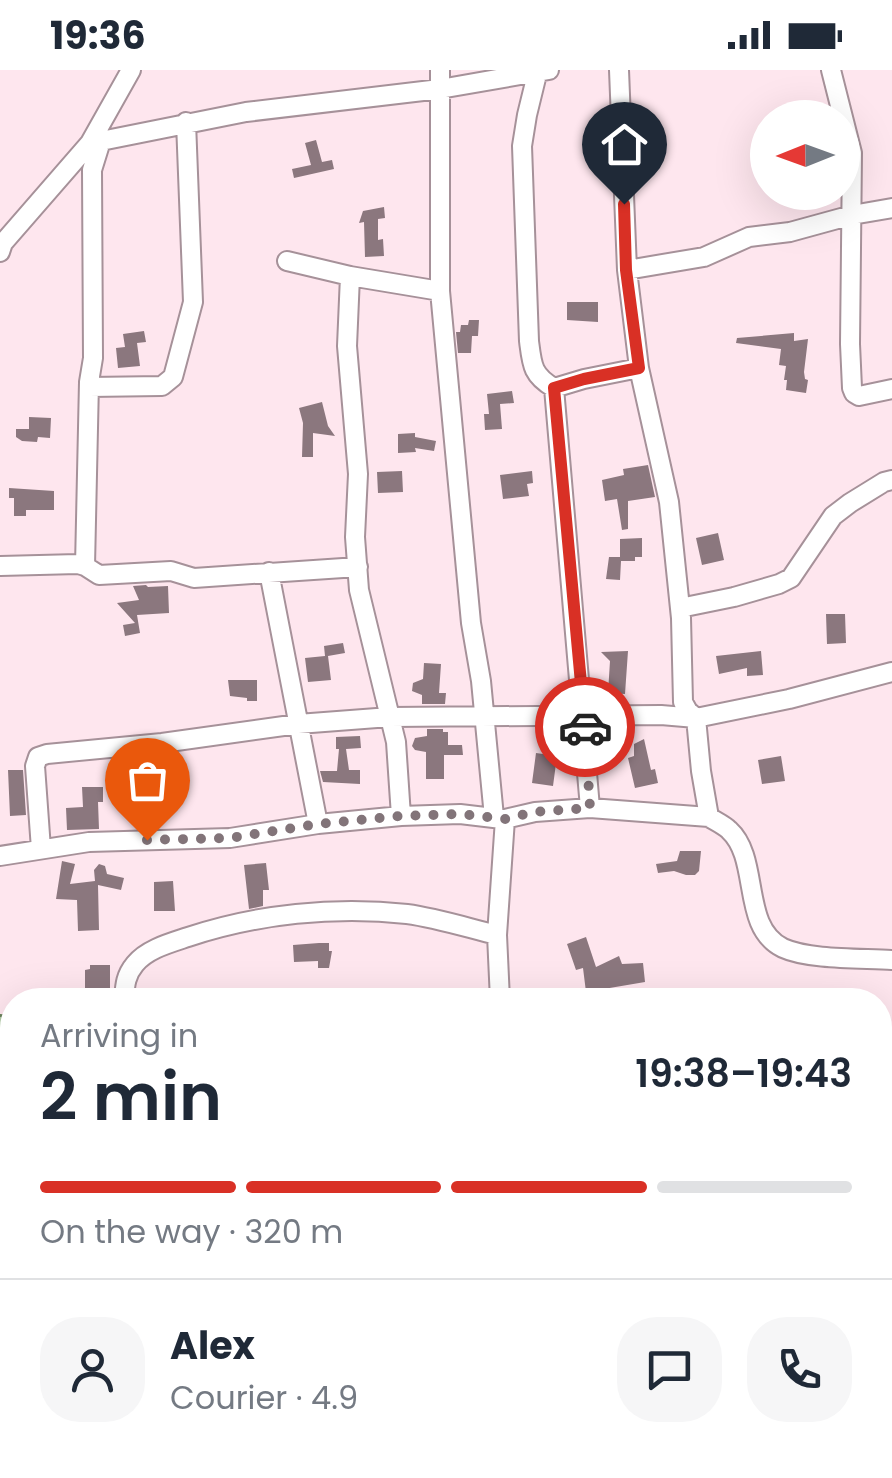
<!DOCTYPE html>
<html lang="en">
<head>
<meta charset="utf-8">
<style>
	:root { --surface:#fff; --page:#f6f6f7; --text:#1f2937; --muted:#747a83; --line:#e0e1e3; --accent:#d93025 }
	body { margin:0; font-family:Poppins,sans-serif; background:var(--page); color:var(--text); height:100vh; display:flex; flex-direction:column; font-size:38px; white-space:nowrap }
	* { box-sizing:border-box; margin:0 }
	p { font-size:32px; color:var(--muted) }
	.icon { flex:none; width:55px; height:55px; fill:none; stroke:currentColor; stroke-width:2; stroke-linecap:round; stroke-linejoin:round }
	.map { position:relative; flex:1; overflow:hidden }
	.details { position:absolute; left:0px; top:918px; width:892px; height:492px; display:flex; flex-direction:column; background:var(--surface); border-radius:40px 40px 0 0; box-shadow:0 10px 40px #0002 }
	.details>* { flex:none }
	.needle { width:65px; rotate:269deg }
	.tools { position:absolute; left:750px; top:30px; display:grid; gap:20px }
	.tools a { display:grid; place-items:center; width:110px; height:110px; border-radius:50%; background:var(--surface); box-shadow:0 10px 40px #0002; font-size:50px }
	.pin { position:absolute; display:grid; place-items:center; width:85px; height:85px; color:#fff; margin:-102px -42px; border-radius:50% 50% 50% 0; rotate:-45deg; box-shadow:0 0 10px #0007 }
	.pin .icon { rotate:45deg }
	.courier { position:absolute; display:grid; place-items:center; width:100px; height:100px; margin:-50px; border:8px solid #d93025; border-radius:50%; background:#fff; color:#222; box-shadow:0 2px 12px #0007 }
	.summary em { font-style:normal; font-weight:600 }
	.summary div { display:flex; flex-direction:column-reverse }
	.summary { display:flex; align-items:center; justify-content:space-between; height:170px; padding:0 40px }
	h1 { font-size:65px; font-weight:600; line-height:75px }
	.bar { display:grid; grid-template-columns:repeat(4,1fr); gap:15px 10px; align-content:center; height:120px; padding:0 40px }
	.bar i { height:12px; border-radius:8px; background:var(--line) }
	.bar .current { background:var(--accent) }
	.bar p { grid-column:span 4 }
	.line { display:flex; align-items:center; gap:25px; padding:0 40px; border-top:2px solid var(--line) }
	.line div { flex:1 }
	.round { display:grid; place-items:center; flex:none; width:105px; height:105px; border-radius:40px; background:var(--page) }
	.status { display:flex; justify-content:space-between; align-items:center; height:70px; padding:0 50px; background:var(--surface); direction:ltr }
	.status svg { height:28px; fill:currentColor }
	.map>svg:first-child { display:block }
</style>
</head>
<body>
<div class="status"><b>19:36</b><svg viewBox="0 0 49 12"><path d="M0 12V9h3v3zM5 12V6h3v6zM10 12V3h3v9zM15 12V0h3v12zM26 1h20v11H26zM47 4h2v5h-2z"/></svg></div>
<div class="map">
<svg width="892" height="1408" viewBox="0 0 892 1408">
	<rect width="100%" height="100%" fill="#fee6ee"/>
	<path fill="#8b777e" d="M 316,70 L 322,92 L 332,90 L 334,99 L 294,108 L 292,99 L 311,95 L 305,73 Z
		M 384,137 L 385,148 L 378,149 L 378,170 L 383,169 L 384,186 L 365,187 L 364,152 L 359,153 L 363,141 Z
		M 567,232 L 598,232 L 598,252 L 567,250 Z
		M 469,250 L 479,250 L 478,266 L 472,266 L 471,283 L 458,283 L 456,262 L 460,262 L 461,255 L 468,255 Z
		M 144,261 L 146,272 L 137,273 L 140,296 L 118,298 L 116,278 L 125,277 L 123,264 Z
		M 794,263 L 794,271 L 808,269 L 804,302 L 805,309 L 808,310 L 806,323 L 786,320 L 787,310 L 784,310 L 786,296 L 779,295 L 781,279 L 736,273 L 737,268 Z
		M 512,321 L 514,333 L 500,334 L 502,359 L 485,360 L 484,344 L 489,344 L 487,324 Z
		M 322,332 L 328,356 L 335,366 L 313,363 L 313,387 L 302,387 L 303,353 L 299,338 Z
		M 29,347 L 51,348 L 50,368 L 38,367 L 37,372 L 22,371 L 16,367 L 16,359 L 29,359 Z
		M 415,363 L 415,367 L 436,371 L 434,381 L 415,378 L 416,382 L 398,383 L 398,364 Z
		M 648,395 L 655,427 L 628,431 L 628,459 L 622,460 L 617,429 L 605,431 L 602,410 L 624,405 L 623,399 Z
		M 402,401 L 403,422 L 378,423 L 377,402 Z
		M 532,401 L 533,413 L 527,414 L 529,426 L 503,429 L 500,405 Z
		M 9,418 L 54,421 L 54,440 L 26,440 L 26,446 L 14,446 L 14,428 L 9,428 Z
		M 718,463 L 724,490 L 702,495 L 696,468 Z
		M 642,468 L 642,487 L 635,487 L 635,491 L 621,491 L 620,510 L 606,509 L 609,487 L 620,487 L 620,469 Z
		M 146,515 L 148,517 L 168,516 L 169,543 L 137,545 L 140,563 L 125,566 L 123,555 L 135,553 L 117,533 L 139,530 L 133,516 Z
		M 826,544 L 845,544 L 846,573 L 827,574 Z
		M 343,573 L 345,583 L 328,586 L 331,610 L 308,612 L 305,588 L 325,586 L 324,576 Z
		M 628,581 L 625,624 L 608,623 L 610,591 L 601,582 Z
		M 761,581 L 763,605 L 747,606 L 747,598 L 719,604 L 716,586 Z
		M 424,593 L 441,594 L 439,623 L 446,623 L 445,634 L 422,634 L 422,625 L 412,621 L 413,613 L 423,609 Z
		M 228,610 L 257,610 L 257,631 L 247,631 L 247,628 L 230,626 Z
		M 427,659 L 443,659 L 443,662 L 448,662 L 448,675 L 462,675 L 463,685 L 444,685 L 444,709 L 426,709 L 426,682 L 415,680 L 412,676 L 415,668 L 427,666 Z
		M 360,666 L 361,678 L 346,679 L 349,700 L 360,700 L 360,714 L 323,712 L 320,701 L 337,701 L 339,679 L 336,679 L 336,667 Z
		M 644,669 L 651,700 L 655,699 L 658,713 L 635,718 L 628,688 L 634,686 L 634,674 Z
		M 536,683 L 557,686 L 553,716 L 532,713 Z
		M 781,686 L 785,711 L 762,714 L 758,690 Z
		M 8,700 L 23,700 L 26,745 L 10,746 Z
		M 82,717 L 103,717 L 103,732 L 98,732 L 99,759 L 67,760 L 66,738 L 83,737 Z
		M 680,781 L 701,781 L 699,801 L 695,805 L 686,805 L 674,801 L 658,803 L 656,794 L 677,791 Z
		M 62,791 L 75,794 L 70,814 L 95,811 L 94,800 L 99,794 L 105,796 L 107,804 L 124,808 L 121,820 L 98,815 L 99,860 L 78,861 L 77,830 L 56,829 Z
		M 266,793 L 269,820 L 263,820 L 263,836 L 249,839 L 244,795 Z
		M 173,811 L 175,841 L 154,841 L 154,812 Z
		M 586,867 L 596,897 L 619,886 L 622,894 L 643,893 L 645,912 L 586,922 L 583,898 L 576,900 L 567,874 Z
		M 319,873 L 329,873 L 329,881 L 332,881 L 329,898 L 318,898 L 318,891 L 294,892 L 293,875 Z
		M 90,895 L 110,895 L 110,923 L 89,923 L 89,918 L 85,918 L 85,900 L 90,899 Z
		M 880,1143 L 892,1144 L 892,1197 L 880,1197 Z"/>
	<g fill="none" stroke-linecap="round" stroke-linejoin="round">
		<defs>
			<path id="minor" d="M 440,0 L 440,221 L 471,553 L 481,611 L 494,747
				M 538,0 L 527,45 L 522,76 L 529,271 C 532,295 532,305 554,318
				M 619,0 L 627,200
				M 831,0 L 852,83 L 850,274 L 852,318 L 854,323 L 859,326 L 892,319
				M 91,73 L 246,42 L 440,19 L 549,0
				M 0,182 L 3,173 L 90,73 L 131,0
				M 287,191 L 350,206 L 347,276 L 358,404 L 355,467 L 359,520 L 396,672 L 401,746
				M 350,206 L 440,221
				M 89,317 L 162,316 L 173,307 L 193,232 L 186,52
				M 0,496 L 78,494 L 85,496 L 89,312 L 93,288 L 92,100 L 101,71
				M 85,496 L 99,505 L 171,501 L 194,508 L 358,497
				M 269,502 L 318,754
				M 680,538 L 734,527 L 779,514 L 791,508 L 833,446 L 850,433 L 884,412 L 892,410
				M 590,738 L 709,747 L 701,701 L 696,648 L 789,629 L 892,602
				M 709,747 C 715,751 724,755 729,760 C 761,789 740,857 783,878 C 809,890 863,888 892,890
				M 41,779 L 35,696 L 38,687 L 47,684 L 162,673 L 298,654 L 390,647 L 661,645 L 696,648 L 688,641 L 683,632 L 681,548 L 669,432 L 639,298
				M 0,786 L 89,772 L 230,768 L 318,754 L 401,746 L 460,744 L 502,749
				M 124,930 C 125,916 125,906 135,894 C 147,879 170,873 188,867 C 257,844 335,836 407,844 C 437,848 468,858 497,865
				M 500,930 L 497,865 L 505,749 L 535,742 L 590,738 L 554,318 L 584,309 L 639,298 L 627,200 L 704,187 L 749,167 L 790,162 L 852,145 L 892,138
				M 0,1217 L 12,1221
				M 0,1366 L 12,1345
				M 310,1398 L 322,1408
				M 745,1398 L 758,1408
				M 109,1408 L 115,1398
				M 254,1408 L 265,1398
				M 576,1408 L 577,1398"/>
			<path id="major" d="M 0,958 L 12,963
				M 880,1313 L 892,1320"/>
		</defs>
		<use href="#minor" stroke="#a69199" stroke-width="22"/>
		<use href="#major" stroke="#6a825b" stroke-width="28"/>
		<use href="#minor" stroke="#fff" stroke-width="18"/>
		<use href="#major" stroke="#b3cca7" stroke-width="22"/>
	</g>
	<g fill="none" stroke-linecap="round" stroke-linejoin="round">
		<path stroke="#827479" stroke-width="10" stroke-dasharray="0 18" d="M 147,770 L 230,768 L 318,754 L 401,746 L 460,744 L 505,749 L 534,742 L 590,738 L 585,657"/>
		<path stroke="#d93025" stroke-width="12" d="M 585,657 L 554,318 L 584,309 L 639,298 L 626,200 L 624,134"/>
	</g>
</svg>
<div class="tools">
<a><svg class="needle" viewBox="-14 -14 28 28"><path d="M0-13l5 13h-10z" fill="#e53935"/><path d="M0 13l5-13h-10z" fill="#747a83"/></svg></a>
</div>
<div class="pin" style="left:147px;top:770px;background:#ea580c"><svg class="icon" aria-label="bag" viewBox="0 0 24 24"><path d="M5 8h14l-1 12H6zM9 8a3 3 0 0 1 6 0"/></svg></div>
<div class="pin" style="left:624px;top:134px;background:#1f2937"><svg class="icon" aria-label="home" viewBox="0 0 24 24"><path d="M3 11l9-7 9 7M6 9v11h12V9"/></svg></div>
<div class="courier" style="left:585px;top:657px"><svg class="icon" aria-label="car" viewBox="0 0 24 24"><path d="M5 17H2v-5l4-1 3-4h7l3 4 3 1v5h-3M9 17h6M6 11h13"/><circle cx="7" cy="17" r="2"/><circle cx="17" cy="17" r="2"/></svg></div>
<section class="details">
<div class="summary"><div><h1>2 min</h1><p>Arriving in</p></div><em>19:38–19:43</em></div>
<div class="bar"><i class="current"></i><i class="current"></i><i class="current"></i><i></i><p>On the way · 320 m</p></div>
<div class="line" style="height:180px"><a class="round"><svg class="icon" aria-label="person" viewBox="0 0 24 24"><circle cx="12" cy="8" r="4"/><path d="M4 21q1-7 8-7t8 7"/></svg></a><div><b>Alex</b><p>Courier · 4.9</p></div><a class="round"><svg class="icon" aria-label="chat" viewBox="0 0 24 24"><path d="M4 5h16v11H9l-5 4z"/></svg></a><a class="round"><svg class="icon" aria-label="phone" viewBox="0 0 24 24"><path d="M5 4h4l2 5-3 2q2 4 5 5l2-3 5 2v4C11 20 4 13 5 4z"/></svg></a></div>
</section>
</div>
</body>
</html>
